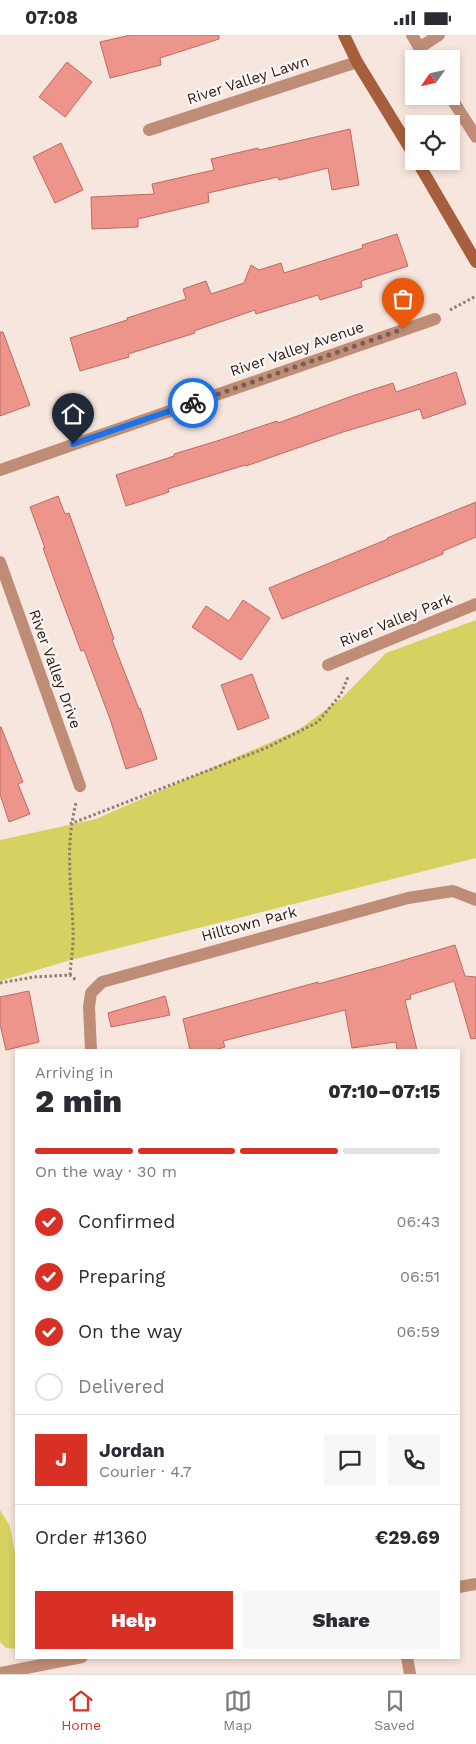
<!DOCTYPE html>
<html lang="en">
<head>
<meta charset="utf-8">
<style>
	:root { --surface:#fff; --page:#f7f7f7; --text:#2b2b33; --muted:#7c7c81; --line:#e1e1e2; --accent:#d93025 }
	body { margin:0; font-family:"Work Sans",sans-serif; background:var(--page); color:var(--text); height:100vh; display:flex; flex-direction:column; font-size:19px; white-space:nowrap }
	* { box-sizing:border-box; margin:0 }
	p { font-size:16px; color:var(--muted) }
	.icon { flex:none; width:28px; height:28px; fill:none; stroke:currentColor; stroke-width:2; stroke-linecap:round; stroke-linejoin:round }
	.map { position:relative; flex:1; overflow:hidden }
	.details { position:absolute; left:15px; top:1014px; width:445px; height:610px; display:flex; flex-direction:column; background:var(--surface); border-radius:0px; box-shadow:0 2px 8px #0003 }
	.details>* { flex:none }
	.needle { width:32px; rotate:236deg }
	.controls { position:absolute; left:405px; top:15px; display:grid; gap:10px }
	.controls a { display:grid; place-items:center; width:55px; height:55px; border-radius:0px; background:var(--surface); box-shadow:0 2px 8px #0003; font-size:25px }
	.pin { position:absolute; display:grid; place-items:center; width:42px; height:42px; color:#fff; margin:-51px -21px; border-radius:50% 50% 50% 0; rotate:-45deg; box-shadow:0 0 5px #0007 }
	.pin .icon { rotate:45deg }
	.courier { position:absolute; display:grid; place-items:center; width:50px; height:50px; margin:-25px; border:4px solid #1a73e8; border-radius:50%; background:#fff; color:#222; box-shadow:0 1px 6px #0007 }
	.headline em { font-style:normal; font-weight:800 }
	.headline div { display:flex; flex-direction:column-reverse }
	.headline { display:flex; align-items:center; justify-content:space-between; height:85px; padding:0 20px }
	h1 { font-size:32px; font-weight:800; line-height:38px }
	.bar { display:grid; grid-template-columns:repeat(4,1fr); gap:8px 5px; align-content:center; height:60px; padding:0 20px }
	.bar i { height:6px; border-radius:4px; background:var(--line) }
	.bar .current { background:var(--accent) }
	.bar p { grid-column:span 4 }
	.line { display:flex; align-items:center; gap:12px; padding:0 20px; border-top:1px solid var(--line) }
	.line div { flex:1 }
	.round { display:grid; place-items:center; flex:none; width:52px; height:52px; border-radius:0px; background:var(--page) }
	ol { padding:0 20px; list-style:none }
	li { display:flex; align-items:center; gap:15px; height:55px }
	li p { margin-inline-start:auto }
	li .icon { padding:5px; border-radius:50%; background:var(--accent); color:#fff; stroke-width:4 }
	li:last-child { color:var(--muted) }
	li i { width:28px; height:28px; border:2px solid var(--line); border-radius:50% }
	.action { display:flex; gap:10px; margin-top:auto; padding:10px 20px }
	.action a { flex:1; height:58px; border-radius:0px; background:var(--accent); color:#fff; font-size:20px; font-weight:800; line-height:58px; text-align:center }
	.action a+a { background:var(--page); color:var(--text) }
	.status { display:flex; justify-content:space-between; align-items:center; height:35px; padding:0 25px; background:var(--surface); direction:ltr }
	.status svg { height:14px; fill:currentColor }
	.tabs { display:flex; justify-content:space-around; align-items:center; height:70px; border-top:1px solid var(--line); background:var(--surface); font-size:14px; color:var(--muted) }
	.tabs a { display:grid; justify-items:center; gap:2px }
	.tabs .current { color:var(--accent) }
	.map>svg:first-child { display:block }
</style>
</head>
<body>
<div class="status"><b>07:08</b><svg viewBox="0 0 49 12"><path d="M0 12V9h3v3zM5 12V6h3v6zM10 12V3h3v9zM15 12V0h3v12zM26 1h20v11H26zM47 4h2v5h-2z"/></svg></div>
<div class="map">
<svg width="476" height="1639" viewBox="0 0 476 1639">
	<rect width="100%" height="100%" fill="#f7e6de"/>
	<path fill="#d7d162" d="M 476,585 L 476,823 L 71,925 L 0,946 L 0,805 L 96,784 L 298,695 L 342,663 L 386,618 Z
		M 0,1475 L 10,1491 L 16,1524 L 16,1614 L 6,1613 L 0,1607 Z"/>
	<path fill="#ed948b" stroke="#bf6a62" d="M 131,0 L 219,0 L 219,4 L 160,23 L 161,30 L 110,43 L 100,7 Z
		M 67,27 L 92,47 L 65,82 L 39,62 Z
		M 350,94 L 359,150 L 332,155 L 328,133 L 279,145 L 278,142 L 208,158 L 209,167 L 138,184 L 138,192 L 92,194 L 91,162 L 154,159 L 152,149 L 214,135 L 211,124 L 258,113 L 259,115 Z
		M 61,108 L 83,155 L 55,168 L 33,122 Z
		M 397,199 L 408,231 L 361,246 L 362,252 L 320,265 L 318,260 L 256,279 L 255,275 L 194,296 L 195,298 L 128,319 L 129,322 L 80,336 L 70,303 L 127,285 L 127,283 L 186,264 L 183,254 L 206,246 L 211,259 L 244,248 L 251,230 L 259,235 L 281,228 L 284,238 L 363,213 L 362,210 Z
		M 0,297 L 3,297 L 30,370 L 0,381 Z
		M 456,337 L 466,369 L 423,384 L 420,374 L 343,397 L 246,431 L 245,430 L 168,454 L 169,457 L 126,471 L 116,440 L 174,421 L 174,419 L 217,406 L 277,386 L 278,388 L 352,361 L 393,348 L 396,357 Z
		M 58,461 L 65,479 L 69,478 L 114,604 L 112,605 L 139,674 L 140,673 L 157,724 L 126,734 L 110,684 L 84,615 L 81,616 L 58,555 L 43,513 L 45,513 L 30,472 Z
		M 476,467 L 476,502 L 443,516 L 443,519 L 282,584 L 269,553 L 388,504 L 387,503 Z
		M 243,565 L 270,583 L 241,625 L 192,592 L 206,571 L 229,586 Z
		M 252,639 L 269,683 L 238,695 L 221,650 Z
		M 0,692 L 1,692 L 23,747 L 18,749 L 30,779 L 9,787 L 0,759 Z
		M 455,910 L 465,941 L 476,942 L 476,1003 L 471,1004 L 454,946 L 410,960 L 411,964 L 405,965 L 417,1015 L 397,1015 L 396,1007 L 352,1013 L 345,975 L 223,1006 L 225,1012 L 214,1015 L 190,1015 L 183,984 L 318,947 L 318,949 L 387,930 Z
		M 29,956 L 39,1007 L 6,1015 L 0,989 L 0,962 Z
		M 165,961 L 170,980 L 111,992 L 108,978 Z"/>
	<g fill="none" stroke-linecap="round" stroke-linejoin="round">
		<path stroke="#927b6f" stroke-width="3" stroke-dasharray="2.5 2.5" stroke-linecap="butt" d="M 450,275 L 476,261
			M 70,789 L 266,713 L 318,687 L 341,659 L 348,642
			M 70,940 C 71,924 74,908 73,893 C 71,850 65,810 76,768
			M 0,948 L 34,942 L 70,940 L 77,946"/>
		<path stroke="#bf8d76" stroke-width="12" d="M 412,0 L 426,24
			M 419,13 L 439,0
			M 450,61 L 476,102
			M 149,95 L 357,27
			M 0,435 L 435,284
			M 0,527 L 80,751
			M 328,630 L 476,569
			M 91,1015 L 89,972 L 91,958 L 102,947 L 408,863 L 453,856 L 476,865
			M 459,1552 L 476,1549
			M 407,1622 L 410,1639
			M 1,1638 L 82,1622"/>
		<path stroke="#a65f3c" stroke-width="12" d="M 344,0 L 357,27 L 414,120
			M 417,126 L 476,227"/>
	</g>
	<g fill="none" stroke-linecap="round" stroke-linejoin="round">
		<path stroke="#795f52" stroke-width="5" stroke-dasharray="0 9" d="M 193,368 L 403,294"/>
		<path stroke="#1a73e8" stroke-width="6" d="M 73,409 L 193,368"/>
	</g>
	<g text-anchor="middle" stroke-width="4.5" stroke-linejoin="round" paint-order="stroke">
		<g font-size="15" fill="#351707" stroke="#f7f7f7">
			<text transform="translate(248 45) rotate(-18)" y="5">River Valley Lawn</text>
			<text transform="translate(297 314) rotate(-19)" y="5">River Valley Avenue</text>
			<text transform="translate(396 585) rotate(-22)" y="5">River Valley Park</text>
			<text transform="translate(55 634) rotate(70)" y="5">River Valley Drive</text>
			<text transform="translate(249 889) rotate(-15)" y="5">Hilltown Park</text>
		</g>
	</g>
</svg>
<div class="controls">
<a><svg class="needle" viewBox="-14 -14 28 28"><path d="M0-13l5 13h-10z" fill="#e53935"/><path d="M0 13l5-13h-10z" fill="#7c7c81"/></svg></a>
<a><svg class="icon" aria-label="locate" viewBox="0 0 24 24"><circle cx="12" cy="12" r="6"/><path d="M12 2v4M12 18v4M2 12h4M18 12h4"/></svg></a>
</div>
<div class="pin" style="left:403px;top:294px;background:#ea580c"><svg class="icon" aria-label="bag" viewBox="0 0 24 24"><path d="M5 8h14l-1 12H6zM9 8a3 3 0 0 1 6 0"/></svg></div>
<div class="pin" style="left:73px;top:409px;background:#1f2937"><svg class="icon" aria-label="home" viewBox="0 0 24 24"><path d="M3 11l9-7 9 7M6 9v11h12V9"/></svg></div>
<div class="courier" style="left:193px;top:368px"><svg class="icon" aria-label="bike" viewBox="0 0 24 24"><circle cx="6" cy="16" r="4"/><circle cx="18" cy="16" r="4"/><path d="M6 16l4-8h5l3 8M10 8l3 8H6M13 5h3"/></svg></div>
<section class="details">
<div class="headline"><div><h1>2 min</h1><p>Arriving in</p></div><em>07:10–07:15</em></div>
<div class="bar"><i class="current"></i><i class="current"></i><i class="current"></i><i></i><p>On the way · 30 m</p></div>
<ol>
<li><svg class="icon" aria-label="check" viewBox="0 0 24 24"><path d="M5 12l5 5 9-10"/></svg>Confirmed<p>06:43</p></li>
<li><svg class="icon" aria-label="check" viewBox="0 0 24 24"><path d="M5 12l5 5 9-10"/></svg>Preparing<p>06:51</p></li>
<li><svg class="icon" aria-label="check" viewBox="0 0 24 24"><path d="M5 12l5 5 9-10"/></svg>On the way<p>06:59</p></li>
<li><i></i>Delivered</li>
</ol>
<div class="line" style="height:90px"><b class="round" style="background:var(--accent);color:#fff">J</b><div><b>Jordan</b><p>Courier · 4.7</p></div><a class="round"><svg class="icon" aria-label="chat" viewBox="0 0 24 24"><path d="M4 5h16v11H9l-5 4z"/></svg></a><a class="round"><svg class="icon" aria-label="phone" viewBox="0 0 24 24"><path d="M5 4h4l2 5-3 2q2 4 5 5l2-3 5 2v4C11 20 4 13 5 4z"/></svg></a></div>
<div class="line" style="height:65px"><div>Order #1360</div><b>€29.69</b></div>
<div class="action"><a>Help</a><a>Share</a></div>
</section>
</div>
<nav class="tabs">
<a class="current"><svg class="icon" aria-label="home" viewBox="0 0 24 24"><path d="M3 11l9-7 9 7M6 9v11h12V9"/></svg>Home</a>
<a><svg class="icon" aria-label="map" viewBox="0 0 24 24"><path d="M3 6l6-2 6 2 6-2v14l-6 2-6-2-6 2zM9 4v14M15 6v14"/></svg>Map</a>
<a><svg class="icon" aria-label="saved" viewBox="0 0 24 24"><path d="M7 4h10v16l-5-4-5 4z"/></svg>Saved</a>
</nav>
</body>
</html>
